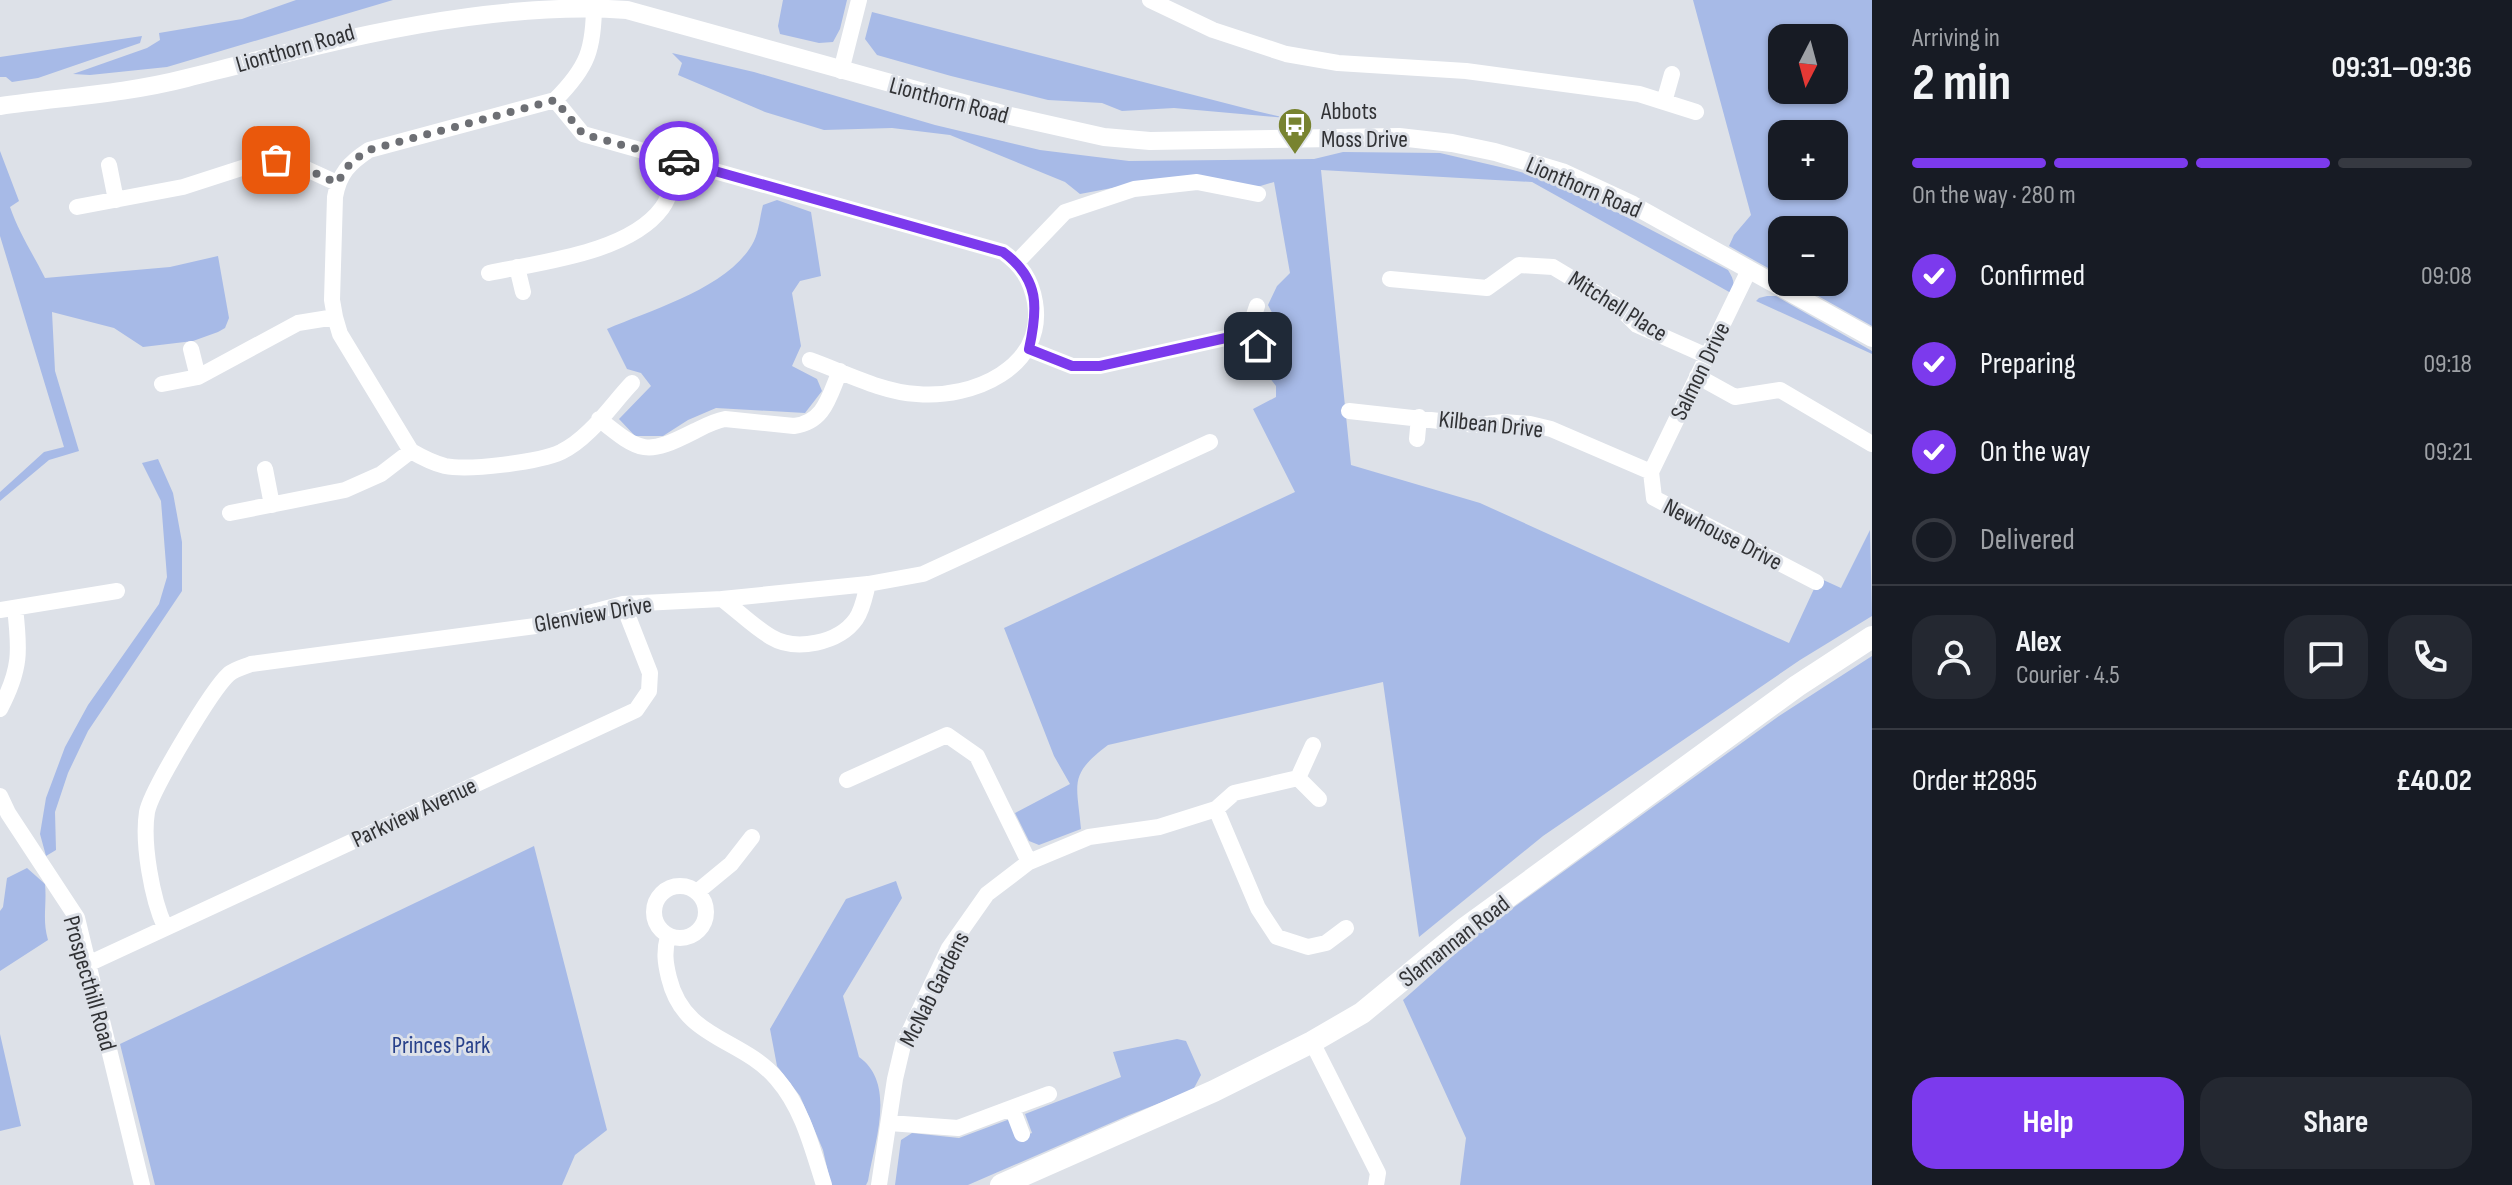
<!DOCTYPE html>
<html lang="en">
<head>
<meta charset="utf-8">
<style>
	:root { --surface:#171b24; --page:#242831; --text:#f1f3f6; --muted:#9ea1a6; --line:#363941; --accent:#7c3aed }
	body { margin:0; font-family:"Sofia Sans Condensed",sans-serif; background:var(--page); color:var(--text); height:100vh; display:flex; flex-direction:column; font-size:30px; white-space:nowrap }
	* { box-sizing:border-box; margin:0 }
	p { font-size:26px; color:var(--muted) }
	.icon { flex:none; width:44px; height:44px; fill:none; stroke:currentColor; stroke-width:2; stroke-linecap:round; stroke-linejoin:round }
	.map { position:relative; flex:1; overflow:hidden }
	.side { display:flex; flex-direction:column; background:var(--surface); width:640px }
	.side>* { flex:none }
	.needle { width:52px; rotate:186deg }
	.tools { position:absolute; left:1768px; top:24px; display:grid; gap:16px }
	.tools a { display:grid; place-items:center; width:80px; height:80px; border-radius:16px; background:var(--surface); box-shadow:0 2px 6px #0004; font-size:40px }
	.pin { position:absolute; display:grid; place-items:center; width:68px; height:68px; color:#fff; margin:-34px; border-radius:16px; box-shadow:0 4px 12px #0006 }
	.courier { position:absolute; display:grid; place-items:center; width:80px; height:80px; margin:-40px; border:6px solid #7c3aed; border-radius:50%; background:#fff; color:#222; box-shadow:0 2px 10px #0007 }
	.summary em { font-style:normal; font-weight:700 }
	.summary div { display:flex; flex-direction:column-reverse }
	.summary { display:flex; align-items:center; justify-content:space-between; height:136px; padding:0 40px }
	h1 { font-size:52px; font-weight:700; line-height:60px }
	.bar { display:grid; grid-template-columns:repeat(4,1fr); gap:12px 8px; align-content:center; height:96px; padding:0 40px }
	.bar i { height:10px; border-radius:6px; background:var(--line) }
	.bar .on { background:var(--accent) }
	.bar p { grid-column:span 4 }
	.line { display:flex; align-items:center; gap:20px; padding:0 40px; border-top:2px solid var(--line) }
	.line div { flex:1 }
	.round { display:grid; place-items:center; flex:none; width:84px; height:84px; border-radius:24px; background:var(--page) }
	ol { padding:0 40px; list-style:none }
	li { display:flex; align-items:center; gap:24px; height:88px }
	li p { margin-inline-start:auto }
	li .icon { padding:8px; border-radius:50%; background:var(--accent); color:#fff; stroke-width:4 }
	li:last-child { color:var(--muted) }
	li i { width:44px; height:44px; border:4px solid var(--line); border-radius:50% }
	.cta { display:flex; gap:16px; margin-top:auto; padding:16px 40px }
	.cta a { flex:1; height:92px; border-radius:24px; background:var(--accent); color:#fff; font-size:32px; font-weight:700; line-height:92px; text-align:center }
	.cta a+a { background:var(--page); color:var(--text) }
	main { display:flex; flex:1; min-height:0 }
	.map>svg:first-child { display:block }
</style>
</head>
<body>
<main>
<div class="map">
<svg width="1872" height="1185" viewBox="0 0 1872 1185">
	<rect width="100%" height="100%" fill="#dde1e8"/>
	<path fill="#a7bae7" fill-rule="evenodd" d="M 296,0 L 393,0 L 167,67 L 90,75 L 73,74 L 147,48 L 160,40 L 159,33 L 242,19 Z
		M 783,0 L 847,0 L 840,29 L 833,42 L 819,43 L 780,34 L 778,26 Z
		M 1693,0 L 1872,0 L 1872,326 L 1793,282 L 1834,282 L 1834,230 L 1782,230 L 1782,276 L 1729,246 L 1734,235 L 1751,215 ZM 1782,38 L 1834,38 L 1834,90 L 1782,90 ZM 1782,134 L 1834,134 L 1834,186 L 1782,186 Z
		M 872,12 L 1256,111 L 1286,118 L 1174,108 L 1122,111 L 1102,103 L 1048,100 L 951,76 L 877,55 L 865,39 Z
		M 142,36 L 140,43 L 38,78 L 12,82 L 6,77 L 0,77 L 0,57 Z
		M 672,53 L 754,72 L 935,125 L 1040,150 L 1129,161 L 1314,159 L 1343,152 L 1440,153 L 1513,170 L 1546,179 L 1592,199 L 1728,270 C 1733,278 1736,284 1731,293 L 1532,182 L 1321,170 L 1351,465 L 1480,503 L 1789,643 L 1819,578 L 1841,588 L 1870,530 L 1872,616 L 1800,660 L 1543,836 L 1419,937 L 1383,682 L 1108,745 C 1068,775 1077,783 1081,829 L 1039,845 L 1029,841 L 1015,813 L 1070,784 L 1054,756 L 1004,628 L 1295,492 L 1253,409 L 1276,397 L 1276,386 L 1265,372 L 1283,357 L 1280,328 L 1268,305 L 1277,286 L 1290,273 L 1274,182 L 1257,187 L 1144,182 L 1080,194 L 1065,182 L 950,135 L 892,128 L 824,130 L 765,112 L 678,75 L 682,63 Z
		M 0,151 L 19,201 L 10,207 C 19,233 33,254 45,278 L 170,267 L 218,256 L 229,318 L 225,328 L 218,332 L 193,341 L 143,347 L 114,328 L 52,312 L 55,371 L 79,451 L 49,460 L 0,501 L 0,492 L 44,452 L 64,447 L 0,236 Z
		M 777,200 L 811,212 L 821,276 L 800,281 L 792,293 L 801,346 L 792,366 L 817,379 L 822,391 L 805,413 L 716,408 L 688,420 L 663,436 L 635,436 L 619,419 L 651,386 L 641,373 L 627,369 L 607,329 C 653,309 731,287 754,241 C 759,231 760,216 763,205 Z
		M 1767,296 L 1776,296 L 1872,351 L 1872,354 L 1756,301 L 1759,298 Z
		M 158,459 L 173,493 L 182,542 L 182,591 L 88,731 L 68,773 L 55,812 L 56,850 L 46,856 L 40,834 L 46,798 L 65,747 L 88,705 L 159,604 L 167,577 L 161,501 L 142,463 Z
		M 1872,656 L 1872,1185 L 1460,1185 L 1466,1138 L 1403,1000 L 1481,931 L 1779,716 Z
		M 534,846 L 607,1130 L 575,1155 L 562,1185 L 155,1185 L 120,1044 Z
		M 27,868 L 45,884 C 47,905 42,919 48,940 L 0,971 L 0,911 L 3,907 L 7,878 Z
		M 896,881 L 902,898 L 843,996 L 859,1057 C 897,1084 874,1143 868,1181 L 866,1185 L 831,1185 L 823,1150 L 800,1096 L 777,1066 L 770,1029 L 846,899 Z
		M 0,1034 L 21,1126 L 0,1131 Z
		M 1177,1039 L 1186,1041 L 1201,1075 L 1193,1090 L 1129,1115 L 968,1185 L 895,1185 L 901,1140 L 912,1133 L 959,1138 L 1010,1119 L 1018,1138 L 1032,1133 L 1025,1114 L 1121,1077 L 1113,1052 Z"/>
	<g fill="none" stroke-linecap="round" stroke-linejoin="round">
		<path stroke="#fff" stroke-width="16" d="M 1150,0 L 1213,30 L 1286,54 L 1338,63 L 1466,71 L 1639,94 L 1696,112
			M 594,3 C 594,49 588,67 555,100 L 369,150 C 349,163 339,174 335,197 L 332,300 L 335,317 L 340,334 L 411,451 C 423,458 433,463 445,466 C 469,471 539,462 561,452 C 590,438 611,405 632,383
			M 841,71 L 859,0
			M 555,100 L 583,134 L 1003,252 C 1021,265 1031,279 1035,302 C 1046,368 972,399 917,394 C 881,392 844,372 810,360
			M 1664,102 L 1672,74
			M 109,165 L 116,200
			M 77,207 L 183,187 L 248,166 L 276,160 L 291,162 L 337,183
			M 1017,262 L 1065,212 L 1134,189 L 1197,182 L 1258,194
			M 517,267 L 523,292
			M 489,273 C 540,262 629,253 662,208 C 671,196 675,176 681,162
			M 1390,279 L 1487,288 L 1519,265 L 1553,267 L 1618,306 L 1637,325 L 1707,356
			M 1257,306 L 1248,333 L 1269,359
			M 191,349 L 198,377
			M 1029,349 L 1072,366 L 1100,366 L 1248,333
			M 1697,376 L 1735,397 L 1780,390 L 1872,444
			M 162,384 L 198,377 L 298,323 L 335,317
			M 1349,411 L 1476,425 L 1504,422 L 1530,424 L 1551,429 L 1651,472
			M 599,419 C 641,453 646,456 695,431 C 705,426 714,421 725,419 L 794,426 C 825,422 829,396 840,371
			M 1417,439 L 1419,417
			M 265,469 L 272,505
			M 1651,472 L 1749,270
			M 1651,472 L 1654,498 L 1816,582
			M 230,513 L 345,490 L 381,474 L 411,451
			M 722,599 C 738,611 754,627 771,637 C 796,652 839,643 856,619 C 863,609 865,595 868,584
			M 0,610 L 117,591
			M 0,709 C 21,669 20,651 15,608
			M 1313,745 L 1298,778 L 1319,799
			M 847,780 L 947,735 L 977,756 L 1029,862
			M 0,796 L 8,813 L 77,918 L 142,1185
			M 1216,809 L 1258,908 L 1277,937 L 1308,947 L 1326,943 L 1346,928
			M654 912a26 26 0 1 1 52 0a26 26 0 1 1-52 0Z
			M 697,892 L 731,864 L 752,837
			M 165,927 C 152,899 142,843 147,812 C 151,791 212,689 229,674 C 235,669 244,667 251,664 L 543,625 L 623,604 L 722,599 L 868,584 L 923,574 L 1210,442
			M 668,936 C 664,952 665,962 669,978 C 684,1040 741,1037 777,1079 C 803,1109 812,1148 824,1185
			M 88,964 L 636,710 L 649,691 L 650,673 L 623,604
			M 1312,1042 L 1378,1173 L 1376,1185
			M 1012,1108 L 1022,1134
			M 889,1123 L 958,1128 L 1049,1094
			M 879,1185 L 895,1079 L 903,1045 L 949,948 L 987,894 L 1029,862 L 1089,837 L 1159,827 L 1216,809 L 1234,793 L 1298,778"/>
		<path stroke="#fff" stroke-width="18" d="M 0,106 C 62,97 125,94 187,78 C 326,43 483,0 627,10 L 1006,115 L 1104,137 L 1150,141 L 1399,137 L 1452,143 L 1495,152 L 1562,172 L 1633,205 L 1872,338"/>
		<path stroke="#fff" stroke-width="22" d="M 1001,1185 L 1214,1091 L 1312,1042 L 1362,1013 L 1464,929 L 1797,686 L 1872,637"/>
	</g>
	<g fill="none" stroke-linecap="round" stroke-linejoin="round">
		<path stroke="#6d6f74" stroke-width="8" stroke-dasharray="0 14.4" d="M 276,160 L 291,162 L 337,183 L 351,162 L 369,150 L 555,100 L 583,134 L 679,161"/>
		<path stroke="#7c3aed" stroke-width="10" d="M 679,161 L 1003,252 C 1040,279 1038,308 1029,349 L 1072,366 L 1100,366 L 1248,333 L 1258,346"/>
	</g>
	<defs>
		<symbol id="bus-pin" viewBox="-11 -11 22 30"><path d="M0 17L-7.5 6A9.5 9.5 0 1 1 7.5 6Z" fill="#788330" stroke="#dde1e8"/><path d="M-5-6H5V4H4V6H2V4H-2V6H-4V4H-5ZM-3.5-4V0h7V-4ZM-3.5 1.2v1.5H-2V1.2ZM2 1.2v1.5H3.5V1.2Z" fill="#fff"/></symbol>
	</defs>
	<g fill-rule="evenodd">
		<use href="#bus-pin" x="1275" y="105" width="40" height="54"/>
	</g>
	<g text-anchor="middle" stroke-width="6" stroke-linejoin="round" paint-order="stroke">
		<g font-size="24" fill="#313235" stroke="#dde1e8">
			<text transform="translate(295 48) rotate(-16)" y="8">Lionthorn Road</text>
			<text transform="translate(949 100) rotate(15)" y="8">Lionthorn Road</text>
			<text transform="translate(1584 187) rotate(23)" y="8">Lionthorn Road</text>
			<text transform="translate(1618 306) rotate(32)" y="8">Mitchell Place</text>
			<text transform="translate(1700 371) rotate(-64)" y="8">Salmon Drive</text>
			<text transform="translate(1491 424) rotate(6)" y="8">Kilbean Drive</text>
			<text transform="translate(1723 534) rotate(27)" y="8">Newhouse Drive</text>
			<text transform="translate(593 614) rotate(-10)" y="8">Glenview Drive</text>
			<text transform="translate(414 812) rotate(-25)" y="8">Parkview Avenue</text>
			<text transform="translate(1454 941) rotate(-38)" y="8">Slamannan Road</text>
			<text transform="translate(90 983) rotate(74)" y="8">Prospecthill Road</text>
			<text transform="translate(934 989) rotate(-63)" y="8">McNab Gardens</text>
		</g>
		<g font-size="24" fill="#313235" stroke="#dde1e8" text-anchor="start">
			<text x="1321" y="119">Abbots<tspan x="1321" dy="28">Moss Drive</tspan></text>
		</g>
		<g font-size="24" fill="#28418a" stroke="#dde1e8">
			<text x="441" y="1053">Princes Park</text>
		</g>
	</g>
</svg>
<div class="tools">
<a><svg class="needle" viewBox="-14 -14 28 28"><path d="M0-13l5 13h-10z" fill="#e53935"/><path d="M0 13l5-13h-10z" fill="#9ea1a6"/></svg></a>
<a>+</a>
<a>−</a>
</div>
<div class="pin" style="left:276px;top:160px;background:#ea580c"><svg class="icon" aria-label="bag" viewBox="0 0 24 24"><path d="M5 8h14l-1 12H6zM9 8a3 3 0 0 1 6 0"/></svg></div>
<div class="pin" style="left:1258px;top:346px;background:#1f2937"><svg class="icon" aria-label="home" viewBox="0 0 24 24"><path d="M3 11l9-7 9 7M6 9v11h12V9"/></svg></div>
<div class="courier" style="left:679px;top:161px"><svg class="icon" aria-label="car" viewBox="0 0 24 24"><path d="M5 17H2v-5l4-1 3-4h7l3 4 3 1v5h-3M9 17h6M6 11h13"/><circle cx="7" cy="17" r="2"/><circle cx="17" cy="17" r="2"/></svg></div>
</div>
<section class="side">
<div class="summary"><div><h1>2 min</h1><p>Arriving in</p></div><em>09:31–09:36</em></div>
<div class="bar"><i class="on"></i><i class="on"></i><i class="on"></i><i></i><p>On the way · 280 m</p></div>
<ol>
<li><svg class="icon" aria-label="check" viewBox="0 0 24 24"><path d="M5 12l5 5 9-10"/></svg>Confirmed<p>09:08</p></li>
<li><svg class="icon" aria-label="check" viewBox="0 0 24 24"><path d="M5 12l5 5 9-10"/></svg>Preparing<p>09:18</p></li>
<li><svg class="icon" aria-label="check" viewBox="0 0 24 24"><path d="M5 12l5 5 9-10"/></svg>On the way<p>09:21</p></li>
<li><i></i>Delivered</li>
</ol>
<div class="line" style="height:144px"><a class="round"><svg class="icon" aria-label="person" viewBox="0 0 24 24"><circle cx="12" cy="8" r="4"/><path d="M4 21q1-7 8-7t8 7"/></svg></a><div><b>Alex</b><p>Courier · 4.5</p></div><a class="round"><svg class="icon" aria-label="chat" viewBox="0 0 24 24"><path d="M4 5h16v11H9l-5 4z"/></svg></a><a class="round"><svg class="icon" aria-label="phone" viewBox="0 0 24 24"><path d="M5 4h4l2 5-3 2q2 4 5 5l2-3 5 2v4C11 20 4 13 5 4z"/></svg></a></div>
<div class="line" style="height:104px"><div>Order #2895</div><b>£40.02</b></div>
<div class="cta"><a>Help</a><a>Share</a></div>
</section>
</main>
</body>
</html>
